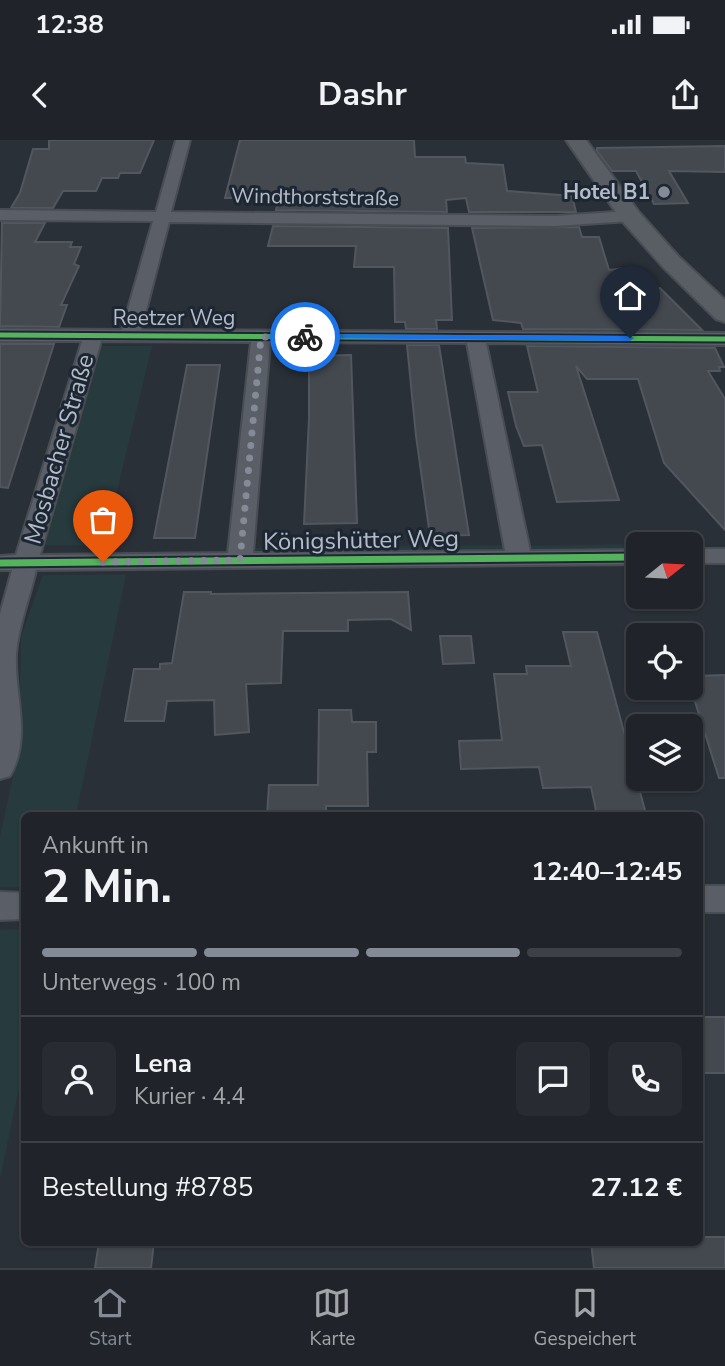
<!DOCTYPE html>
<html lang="de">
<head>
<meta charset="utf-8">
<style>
	:root { --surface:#20242a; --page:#282c32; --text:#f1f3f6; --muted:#a2a4a8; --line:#3d4147; --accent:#848b96 }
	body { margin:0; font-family:"Nunito Sans",sans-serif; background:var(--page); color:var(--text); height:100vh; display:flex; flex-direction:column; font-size:26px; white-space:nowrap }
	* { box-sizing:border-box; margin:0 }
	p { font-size:23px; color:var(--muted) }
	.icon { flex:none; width:38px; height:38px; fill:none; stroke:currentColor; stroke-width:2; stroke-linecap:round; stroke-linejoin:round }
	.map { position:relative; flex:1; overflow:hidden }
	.details { position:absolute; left:21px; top:672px; width:682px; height:434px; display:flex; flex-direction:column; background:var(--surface); border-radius:10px; box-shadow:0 2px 5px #0004,0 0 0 2px var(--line) }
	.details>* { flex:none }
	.needle { width:46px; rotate:72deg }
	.fabs { position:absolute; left:626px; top:392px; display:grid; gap:14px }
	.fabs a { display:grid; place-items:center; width:77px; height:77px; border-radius:10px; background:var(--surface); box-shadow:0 2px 5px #0004,0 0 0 2px var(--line); font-size:35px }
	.pin { position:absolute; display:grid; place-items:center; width:60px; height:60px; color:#fff; margin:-72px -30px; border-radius:50% 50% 50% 0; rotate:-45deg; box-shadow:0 0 7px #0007 }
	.pin .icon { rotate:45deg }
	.courier { position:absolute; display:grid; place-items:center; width:70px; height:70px; margin:-35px; border:5px solid #1a73e8; border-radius:50%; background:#fff; color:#222; box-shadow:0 2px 9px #0007 }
	.summary em { font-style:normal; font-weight:700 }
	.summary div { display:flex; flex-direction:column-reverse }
	.summary { display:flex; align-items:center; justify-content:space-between; height:119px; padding:0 21px }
	h1 { font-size:46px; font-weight:700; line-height:52px }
	.bar { display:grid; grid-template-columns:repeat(4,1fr); gap:10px 7px; align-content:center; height:84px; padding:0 21px }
	.bar i { height:9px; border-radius:5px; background:var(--line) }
	.bar .on { background:var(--accent) }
	.bar p { grid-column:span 4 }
	.line { display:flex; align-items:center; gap:18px; padding:0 21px; border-top:2px solid var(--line) }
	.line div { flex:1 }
	.round { display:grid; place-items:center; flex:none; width:74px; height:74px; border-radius:10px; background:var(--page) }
	.status { display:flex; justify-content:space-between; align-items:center; height:49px; padding:0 35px; background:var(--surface); direction:ltr }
	.status svg { height:19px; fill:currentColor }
	header { display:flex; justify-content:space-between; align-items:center; height:91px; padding:0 21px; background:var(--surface); font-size:32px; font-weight:700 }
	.tabs { display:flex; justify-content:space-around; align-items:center; height:98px; border-top:2px solid var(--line); background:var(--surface); font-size:19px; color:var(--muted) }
	.tabs a { display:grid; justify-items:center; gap:4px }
	.tabs .on { color:var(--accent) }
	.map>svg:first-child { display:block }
</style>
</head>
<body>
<div class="status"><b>12:38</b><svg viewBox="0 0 49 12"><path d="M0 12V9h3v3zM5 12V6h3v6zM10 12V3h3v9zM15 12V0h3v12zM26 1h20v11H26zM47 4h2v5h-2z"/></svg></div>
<header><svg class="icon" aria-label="back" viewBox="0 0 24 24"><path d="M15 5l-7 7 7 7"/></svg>Dashr<svg class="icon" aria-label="share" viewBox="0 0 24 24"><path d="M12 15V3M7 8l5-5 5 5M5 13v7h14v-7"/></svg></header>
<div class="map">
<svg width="725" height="1128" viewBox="0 0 725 1128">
	<rect width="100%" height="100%" fill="#2a3038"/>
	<path fill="#273a3e" d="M 98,206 L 152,206 L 104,405 L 40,405 Z
		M 684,403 L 639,404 L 639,411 L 538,412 L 528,406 Z
		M 506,405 L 500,412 L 259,414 L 253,408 Z
		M 43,435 L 126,435 L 76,675 L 24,676 L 24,747 L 0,747 L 0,697 L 19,608 L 21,496 Z
		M 24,789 L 24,923 L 0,1039 L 0,790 Z"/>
	<path fill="#444950" stroke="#52575f" stroke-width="2" d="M 49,0 L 154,0 L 140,33 L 120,33 L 118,38 L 102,38 L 96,51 L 63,51 L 53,68 L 11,68 L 20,53 L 33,9 L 49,9 Z
		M 240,0 L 414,0 L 415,17 L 465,17 L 466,23 L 503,25 L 507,51 L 572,56 L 576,72 L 469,72 L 466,58 L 446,60 L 447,72 L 276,70 L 279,58 L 225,58 Z
		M 725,6 L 725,32 L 669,31 L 688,63 L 654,64 L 636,31 L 612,31 L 597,11 L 597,8 Z
		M 2,83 L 45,83 L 35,102 L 72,102 L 70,107 L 81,107 L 74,124 L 79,126 L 61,165 L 67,165 L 59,187 L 0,186 Z
		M 273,86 L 448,88 L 452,180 L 436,180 L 437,189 L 406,189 L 405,182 L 395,182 L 394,127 L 354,127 L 356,106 L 268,106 Z
		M 579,87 L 582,97 L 599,97 L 609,130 L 632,127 L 655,148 L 660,148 L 702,190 L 523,189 L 521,183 L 493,180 L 472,88 Z
		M 0,204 L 54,204 L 8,348 L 0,347 Z
		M 407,205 L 439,205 L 469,395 L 430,396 L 416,296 Z
		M 527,206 L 715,208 L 724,227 L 719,227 L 720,231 L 708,231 L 725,259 L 725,390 L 664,323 L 638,239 L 587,239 L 576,226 L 619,360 L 557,362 L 542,305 L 524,306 L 516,286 L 508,252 L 538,252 Z
		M 351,215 L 357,383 L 304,384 L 309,278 L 309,216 Z
		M 187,225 L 220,225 L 195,398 L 154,398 Z
		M 184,452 L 211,452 L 211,454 L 408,452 L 411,490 L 391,479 L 348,480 L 348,491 L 283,491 L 281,543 L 246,544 L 249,592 L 215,595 L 214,560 L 167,561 L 164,581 L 125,581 L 134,529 L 160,529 L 160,524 L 172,523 Z
		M 563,492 L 597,492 L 646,674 L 597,675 L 591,647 L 543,648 L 539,627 L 461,629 L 459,601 L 502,600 L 494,534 L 527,534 L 526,526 L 571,526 Z
		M 440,496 L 471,496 L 474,523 L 443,524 Z
		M 725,535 L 725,638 L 719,638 L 692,552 L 701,552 L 696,536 Z
		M 319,570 L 351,570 L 352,582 L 376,582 L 376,612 L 367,612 L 368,666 L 326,666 L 326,676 L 267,676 L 269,645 L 318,645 Z
		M 700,877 L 725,877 L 725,933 L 700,933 Z
		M 700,1097 L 725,1097 L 725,1128 L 594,1128 L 591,1102 L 700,1102 Z
		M 99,1102 L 154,1102 L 151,1128 L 95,1128 Z"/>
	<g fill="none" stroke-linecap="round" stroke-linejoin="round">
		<defs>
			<path id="street" d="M 176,0 L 190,0 L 171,72 L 555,76 L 630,71 L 638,76 L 630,81 L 555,86 L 169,82 L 141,190 L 725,193 L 725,205 L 486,203 L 530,411 L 639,410 L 639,424 L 36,430 C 30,457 18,487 16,514 C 14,555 32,597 10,636 L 0,639 L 0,474 L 12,430 L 0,430 L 0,416 L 16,415 L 82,201 L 0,201 L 0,189 L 122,190 L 153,81 L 0,80 L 0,70 L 156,72 ZM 101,201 L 251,202 L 228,413 L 40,415 ZM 270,202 L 467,203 L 505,411 L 253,413 Z
				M 691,409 L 725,409 L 725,423 L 691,423 Z
				M 700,746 L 725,746 L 725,772 L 700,772 Z
				M 0,752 L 24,753 L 24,779 L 0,780 Z"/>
			<path id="secondary" d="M 566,0 L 586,0 L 638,71 L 679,117 L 725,160 L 725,182 L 716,179 L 663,127 L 622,81 Z"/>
		</defs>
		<use href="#street" stroke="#484c53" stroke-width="4"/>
		<use href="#secondary" stroke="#484c53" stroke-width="4"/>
		<use href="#street" fill="#5a5e66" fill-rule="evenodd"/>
		<use href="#secondary" fill="#595d64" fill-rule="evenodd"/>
		<defs>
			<path id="cycleway-far1" d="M 0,195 L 725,199"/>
			<path id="cycleway" d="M 0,423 L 639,417"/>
		</defs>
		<use href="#cycleway-far1" stroke="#1d2633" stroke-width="9"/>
		<use href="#cycleway" stroke="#1d2633" stroke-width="11"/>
		<use href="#cycleway-far1" stroke="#56b35d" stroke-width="5"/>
		<use href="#cycleway" stroke="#56b35d" stroke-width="7"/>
	</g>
	<path fill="#1a73e8" d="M 305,194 L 630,196 L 634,198 L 630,201 L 303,198 Z"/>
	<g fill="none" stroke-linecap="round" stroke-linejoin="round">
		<path stroke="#848b96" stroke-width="7" stroke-dasharray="0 12.6" d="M 103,422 L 240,420 L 261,197 L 305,197"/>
	</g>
	<circle fill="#848b96" stroke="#1d2633" stroke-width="2.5" cx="664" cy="52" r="7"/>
	<g text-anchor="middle" stroke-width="6" stroke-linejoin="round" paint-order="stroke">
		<g font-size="21" font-weight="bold" fill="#b4bcc9" stroke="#1d2633" text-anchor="end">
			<text x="650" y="59">Hotel B1</text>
		</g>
		<g font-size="21" fill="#b4bcc9" stroke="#1d2633">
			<text transform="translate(315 57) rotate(1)" y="7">Windthorststraße</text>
			<text x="174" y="185">Reetzer Weg</text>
		</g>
		<g font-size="24" fill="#b4bcc9" stroke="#1d2633">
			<text transform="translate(59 309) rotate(-74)" y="8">Mosbacher Straße</text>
			<text transform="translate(361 400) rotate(-1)" y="8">Königshütter Weg</text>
		</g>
	</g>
</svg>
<div class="fabs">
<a><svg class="needle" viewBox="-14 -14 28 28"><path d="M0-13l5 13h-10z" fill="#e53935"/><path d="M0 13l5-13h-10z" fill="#a2a4a8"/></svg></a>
<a><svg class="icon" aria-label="locate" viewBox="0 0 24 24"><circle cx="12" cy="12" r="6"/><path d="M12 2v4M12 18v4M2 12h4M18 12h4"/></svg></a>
<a><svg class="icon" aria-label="layers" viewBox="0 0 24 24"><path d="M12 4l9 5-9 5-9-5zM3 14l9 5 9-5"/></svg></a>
</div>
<div class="pin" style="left:103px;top:422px;background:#ea580c"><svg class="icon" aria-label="bag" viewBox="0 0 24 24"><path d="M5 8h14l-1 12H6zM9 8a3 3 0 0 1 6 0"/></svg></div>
<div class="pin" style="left:630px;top:198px;background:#1f2937"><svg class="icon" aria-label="home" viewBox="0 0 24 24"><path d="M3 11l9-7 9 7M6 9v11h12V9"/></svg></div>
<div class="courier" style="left:305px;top:197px"><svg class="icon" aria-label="bike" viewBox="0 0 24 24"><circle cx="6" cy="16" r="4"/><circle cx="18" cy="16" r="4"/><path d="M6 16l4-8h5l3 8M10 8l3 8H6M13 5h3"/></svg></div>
<section class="details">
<div class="summary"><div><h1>2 Min.</h1><p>Ankunft in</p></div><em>12:40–12:45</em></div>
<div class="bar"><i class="on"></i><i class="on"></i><i class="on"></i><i></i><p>Unterwegs · 100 m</p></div>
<div class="line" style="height:126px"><a class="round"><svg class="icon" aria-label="person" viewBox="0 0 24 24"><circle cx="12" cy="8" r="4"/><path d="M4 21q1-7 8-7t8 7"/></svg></a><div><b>Lena</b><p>Kurier · 4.4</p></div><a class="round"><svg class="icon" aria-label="chat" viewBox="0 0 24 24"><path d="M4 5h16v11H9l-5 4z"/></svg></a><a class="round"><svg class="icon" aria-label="phone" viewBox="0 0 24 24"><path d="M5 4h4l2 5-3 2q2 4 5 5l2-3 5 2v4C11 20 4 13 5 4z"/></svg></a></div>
<div class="line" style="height:91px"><div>Bestellung #8785</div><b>27.12 €</b></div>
</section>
</div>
<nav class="tabs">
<a class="on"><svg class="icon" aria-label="home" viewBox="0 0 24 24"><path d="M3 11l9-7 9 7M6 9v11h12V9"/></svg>Start</a>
<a><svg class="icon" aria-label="map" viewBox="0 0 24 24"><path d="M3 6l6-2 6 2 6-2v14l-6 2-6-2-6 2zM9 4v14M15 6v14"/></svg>Karte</a>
<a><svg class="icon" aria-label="saved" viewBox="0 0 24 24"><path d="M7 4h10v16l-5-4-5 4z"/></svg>Gespeichert</a>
</nav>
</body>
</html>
